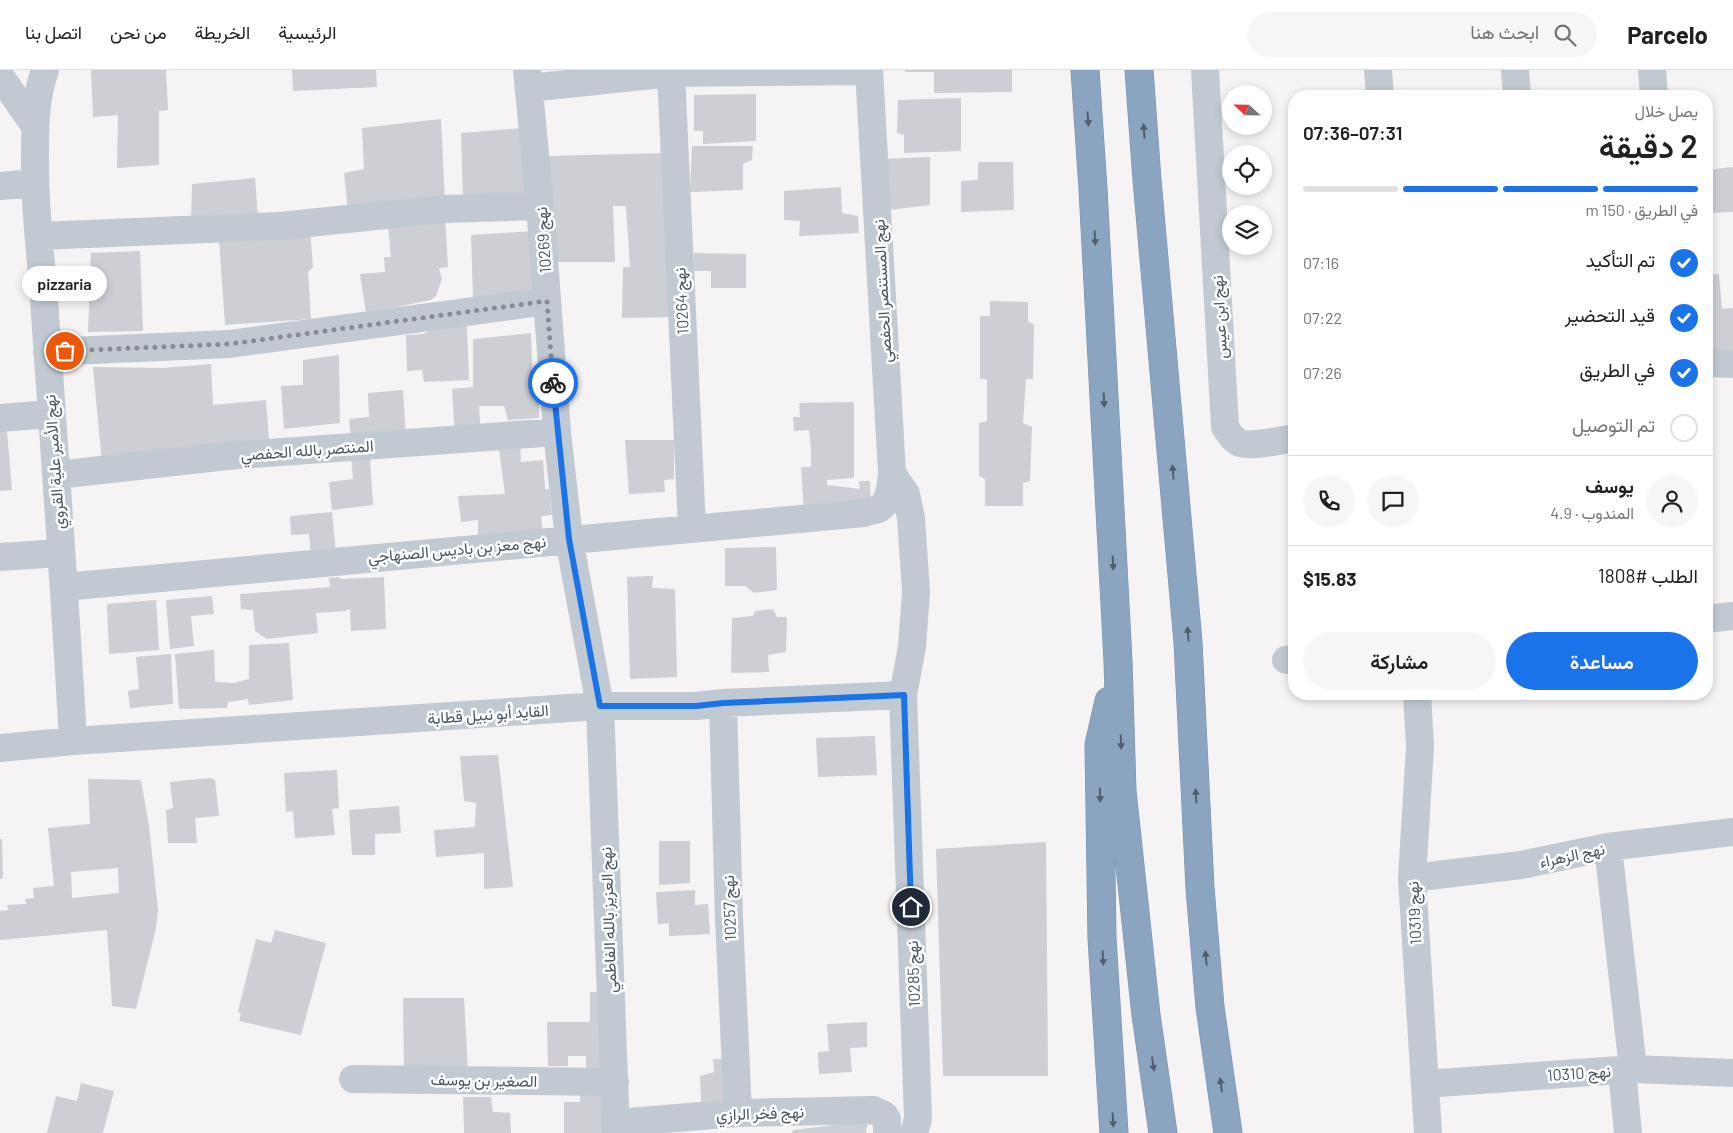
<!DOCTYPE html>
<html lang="ar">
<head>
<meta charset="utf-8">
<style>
	:root { --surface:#fff; --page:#f6f6f6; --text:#202124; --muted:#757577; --line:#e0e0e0; --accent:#1a73e8 }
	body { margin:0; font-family:Barlow,Vazirmatn,sans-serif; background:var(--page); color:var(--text); direction:rtl; height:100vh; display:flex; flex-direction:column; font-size:19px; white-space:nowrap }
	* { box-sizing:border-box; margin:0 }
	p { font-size:16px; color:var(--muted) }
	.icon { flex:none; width:28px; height:28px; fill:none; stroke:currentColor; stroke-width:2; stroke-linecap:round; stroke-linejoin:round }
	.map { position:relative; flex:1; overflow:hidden; direction:ltr }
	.panel { position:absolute; left:1288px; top:20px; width:425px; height:610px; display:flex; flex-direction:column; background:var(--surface); border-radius:20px; box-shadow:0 2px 8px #0003; direction:rtl }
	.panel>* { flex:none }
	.needle { width:32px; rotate:292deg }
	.controls { position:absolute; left:1222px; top:15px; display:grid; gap:10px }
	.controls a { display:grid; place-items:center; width:50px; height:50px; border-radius:50%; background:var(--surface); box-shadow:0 2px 8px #0003; font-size:25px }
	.pin { position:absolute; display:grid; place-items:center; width:42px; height:42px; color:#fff; margin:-21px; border:2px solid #fff; border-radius:50%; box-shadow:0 1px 5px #0007 }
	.courier { position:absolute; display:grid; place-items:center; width:50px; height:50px; margin:-25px; border:4px solid #1a73e8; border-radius:50%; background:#fff; color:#222; box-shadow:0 1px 6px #0007 }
	.bubble { position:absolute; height:35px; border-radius:18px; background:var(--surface); box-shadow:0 2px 8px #0003; font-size:16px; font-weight:600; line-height:35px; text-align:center; direction:rtl }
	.summary em { font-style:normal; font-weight:600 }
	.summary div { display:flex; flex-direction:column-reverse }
	.summary { display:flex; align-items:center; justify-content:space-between; height:85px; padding:0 15px }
	h1 { font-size:32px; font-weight:600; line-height:38px }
	.bar { display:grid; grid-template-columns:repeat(4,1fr); gap:8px 5px; align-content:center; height:60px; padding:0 15px }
	.bar i { height:6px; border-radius:4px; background:var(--line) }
	.bar .active { background:var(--accent) }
	.bar p { grid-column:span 4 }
	.line { display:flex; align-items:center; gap:12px; padding:0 15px; border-top:1px solid var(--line) }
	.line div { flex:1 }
	.round { display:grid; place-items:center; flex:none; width:52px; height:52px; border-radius:26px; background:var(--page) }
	ol { padding:0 15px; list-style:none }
	li { display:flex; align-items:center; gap:15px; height:55px }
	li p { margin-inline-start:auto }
	li .icon { padding:5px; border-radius:50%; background:var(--accent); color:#fff; stroke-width:4 }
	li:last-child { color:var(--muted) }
	li i { width:28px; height:28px; border:2px solid var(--line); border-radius:50% }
	.button { display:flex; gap:10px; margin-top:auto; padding:10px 15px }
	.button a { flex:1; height:58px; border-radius:30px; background:var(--accent); color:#fff; font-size:20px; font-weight:600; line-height:58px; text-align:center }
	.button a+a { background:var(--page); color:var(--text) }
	header { display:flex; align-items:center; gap:30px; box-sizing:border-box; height:70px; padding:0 25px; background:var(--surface); border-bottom:1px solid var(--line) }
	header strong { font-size:24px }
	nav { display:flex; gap:28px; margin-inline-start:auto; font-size:18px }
	.search { width:350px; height:45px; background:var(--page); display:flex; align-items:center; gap:12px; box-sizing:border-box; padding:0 18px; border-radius:28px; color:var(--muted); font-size:19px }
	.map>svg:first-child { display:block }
</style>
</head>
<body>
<header>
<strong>Parcelo</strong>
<div class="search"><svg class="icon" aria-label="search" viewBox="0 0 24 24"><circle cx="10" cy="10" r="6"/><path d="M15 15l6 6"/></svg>ابحث هنا</div>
<nav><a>الرئيسية</a><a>الخريطة</a><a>من نحن</a><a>اتصل بنا</a></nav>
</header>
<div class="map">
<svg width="1733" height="1063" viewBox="0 0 1733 1063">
	<rect width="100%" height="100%" fill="#f5f3f3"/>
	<path fill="#cdcfd5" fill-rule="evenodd" d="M 91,0 L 166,0 L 168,40 L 159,41 L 159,95 L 117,98 L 118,45 L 93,47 Z
		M 292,0 L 376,0 L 377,17 L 293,21 Z
		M 905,0 L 1012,0 L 1012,22 L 934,23 L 934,2 L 905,2 Z
		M 756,24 L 756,71 L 703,74 L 703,61 L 694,61 L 694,25 Z
		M 961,28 L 961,81 L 904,83 L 904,65 L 897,63 L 898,30 Z
		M 441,49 L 445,132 L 348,141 L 344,103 L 364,99 L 362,58 Z
		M 523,58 L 530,123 L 463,131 L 461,63 Z
		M 692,76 L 753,76 L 752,90 L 743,94 L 743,120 L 690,122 Z
		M 667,83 L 674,247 L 622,248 L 623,197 L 630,197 L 626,136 L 613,136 L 615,192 L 554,192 L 548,86 Z
		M 930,87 L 930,135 L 881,141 L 880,89 Z
		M 978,92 L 1013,92 L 1014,140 L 961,142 L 961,111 L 978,110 Z
		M 1733,97 L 1733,142 L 1706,143 L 1706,100 Z
		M 255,108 L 258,148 L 191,153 L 192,114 Z
		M 841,117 L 842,143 L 858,146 L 859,163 L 799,166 L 800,151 L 784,150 L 784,121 Z
		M 445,148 L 448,197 L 439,198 L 442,209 L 436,226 L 431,230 L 366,243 L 360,204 L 385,202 L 384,187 L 391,187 L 388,157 Z
		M 310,158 L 313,197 L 308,202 L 311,249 L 225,255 L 219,169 Z
		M 534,161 L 537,223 L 473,228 L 471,165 Z
		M 140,181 L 143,261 L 88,262 L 91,183 Z
		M 694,183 L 746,184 L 746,218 L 711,218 L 711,201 L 694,201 Z
		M 1719,204 L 1722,239 L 1733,238 L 1733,287 L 1710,289 L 1706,238 L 1706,205 Z
		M 990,231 L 1028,232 L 1028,252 L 1034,254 L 1033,309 L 1026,309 L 1023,353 L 1032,357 L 1030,411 L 1023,413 L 1023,436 L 985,436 L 985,409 L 979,406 L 979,353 L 987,351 L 987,309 L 980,309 L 980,246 L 990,246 Z
		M 467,256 L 469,310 L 424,312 L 422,300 L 407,301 L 406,265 L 423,264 L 433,259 Z
		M 531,263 L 533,322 L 537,324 L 539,330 L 539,348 L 508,350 L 504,336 L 479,336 L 481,364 L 455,366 L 452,319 L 473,317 L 473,269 Z
		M 339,285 L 340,353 L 284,359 L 281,316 L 303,315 L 303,290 Z
		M 211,294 L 213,335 L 266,330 L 269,370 L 102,393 L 93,297 L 163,298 Z
		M 403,320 L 406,368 L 351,372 L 349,349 L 369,347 L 368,323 Z
		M 854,332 L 854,408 L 827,410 L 827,415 L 860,419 L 859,411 L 870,411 L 871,438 L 804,443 L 801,397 L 811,397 L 811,379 L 809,360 L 794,361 L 793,347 L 800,347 L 799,333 Z
		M 0,361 L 7,361 L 12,420 L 0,421 Z
		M 625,370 L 674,370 L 674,409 L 664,410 L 665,422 L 629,424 Z
		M 498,371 L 520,371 L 521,392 L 543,390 L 545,419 L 549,419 L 552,445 L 541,446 L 543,466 L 478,467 L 478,450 L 461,452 L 458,426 L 505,424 Z
		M 370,386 L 373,435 L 332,440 L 329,412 L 353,409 L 351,387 Z
		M 332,442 L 336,483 L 311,487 L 309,464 L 291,465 L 290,446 Z
		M 776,477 L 777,520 L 754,523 L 745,516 L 725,516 L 725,478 Z
		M 653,506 L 652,518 L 675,519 L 677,607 L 630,609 L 627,507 Z
		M 338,507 L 342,509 L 384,507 L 386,559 L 351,561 L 350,539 L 345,541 L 316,543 L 318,563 L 267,569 L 255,561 L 253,540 L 241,539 L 240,524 L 330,517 L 329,508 Z
		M 212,526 L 214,544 L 191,546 L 194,576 L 170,579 L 166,530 Z
		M 156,530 L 159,580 L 109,584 L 107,534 Z
		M 773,539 L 777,547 L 787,547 L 786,582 L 768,585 L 769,602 L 731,603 L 732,548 L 753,546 L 755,541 Z
		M 289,573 L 293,630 L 249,635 L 248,629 L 228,632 L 227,638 L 179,639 L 175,584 L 214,580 L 215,612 L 234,613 L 249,609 L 249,575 Z
		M 171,584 L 173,634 L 130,638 L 128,621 L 139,619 L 136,587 Z
		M 875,666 L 877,705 L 818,707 L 816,668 Z
		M 498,685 L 513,817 L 484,819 L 484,783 L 436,787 L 434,760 L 475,757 L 476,733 L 464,731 L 460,686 Z
		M 337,700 L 339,738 L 332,739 L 335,765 L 295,768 L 293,741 L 286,742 L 284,703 Z
		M 210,708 L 215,710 L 219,746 L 195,748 L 197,773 L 168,773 L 166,740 L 173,738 L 170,712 Z
		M 88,709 L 141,710 L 149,756 L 158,840 L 156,858 L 136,939 L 112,936 L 107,860 L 0,870 L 0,841 L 8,840 L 7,835 L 26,834 L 25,829 L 34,828 L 33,818 L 54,816 L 48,758 L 90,754 ZM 118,798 L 119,823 L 72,828 L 71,802 Z
		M 399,736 L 401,763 L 375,764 L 375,785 L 352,785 L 349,740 Z
		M 0,769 L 2,769 L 3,808 L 0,809 Z
		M 659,771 L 690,771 L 690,813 L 659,815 Z
		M 1046,772 L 1048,1006 L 943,1006 L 936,779 Z
		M 695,820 L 695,835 L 708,834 L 710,864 L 669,866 L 669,853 L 658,854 L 656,822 Z
		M 275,860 L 326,873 L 301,965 L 239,951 L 241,944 L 238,941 L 256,869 L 271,873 Z
		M 590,922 L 608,922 L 609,1002 L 586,1002 L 586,986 L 568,986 L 568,996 L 548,996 L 547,952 L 590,952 Z
		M 403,928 L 464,928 L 468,1001 L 404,1001 Z
		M 867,952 L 867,977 L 850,978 L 852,1002 L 819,1004 L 818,982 L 829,981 L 827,954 Z
		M 713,989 L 732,989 L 733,1030 L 701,1032 L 700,1006 L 714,1002 Z
		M 81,1013 L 114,1021 L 103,1063 L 47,1063 L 56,1026 L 77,1031 Z
		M 580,1023 L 611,1023 L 611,1063 L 564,1063 L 564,1032 L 580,1032 Z
		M 463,1027 L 491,1027 L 493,1042 L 510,1043 L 511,1063 L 464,1063 Z
		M 868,1051 L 866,1063 L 792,1063 L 793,1060 Z"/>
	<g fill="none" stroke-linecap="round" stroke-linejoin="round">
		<defs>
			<path id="highway" d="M 1085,0 L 1093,119 L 1118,591 L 1122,721 L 1146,945 L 1163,1063
				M 1139,0 L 1147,110 L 1188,572 L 1200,818 L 1210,937 L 1228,1063
				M 1109,631 L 1099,675 L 1102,868 L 1114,1063"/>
		</defs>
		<use href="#highway" stroke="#7690ad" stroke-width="29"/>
		<path stroke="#c1cad2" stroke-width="28" d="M 45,0 C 36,25 35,52 35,78 C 34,129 40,179 44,229 C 54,377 65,524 73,671
			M 527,0 L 540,136 L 557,362 L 569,469 L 600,636 L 616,1063
			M 1205,0 L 1225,357 C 1229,363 1231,368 1238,372 C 1249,378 1281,370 1294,368
			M 1378,0 L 1380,26
			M 1515,0 L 1517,26
			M 1652,0 L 1654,26
			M 671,3 L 692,458
			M 0,6 L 35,56
			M 529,18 L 671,3 L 869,1
			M 0,116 L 35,113
			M 39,166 L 280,156 L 444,139 L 540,136
			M 47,282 L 229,274 L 547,231
			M 1706,293 L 1733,294
			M 0,348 L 50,344
			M 892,403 L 906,424 L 911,448 L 916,522 L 912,577 L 903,625 L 918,1049 L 914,1063
			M 57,405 L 227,386 L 557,362
			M 0,487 L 60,483
			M 64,517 L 864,443 C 868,441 876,441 880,438 C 890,431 891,414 892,403 L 869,0
			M 1706,549 L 1733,546
			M 1286,590 L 1294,589
			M 1417,624 L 1420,677 L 1412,808 L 1428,1063
			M 723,633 L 729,848 L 738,1043
			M 0,678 L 73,671 L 600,636 L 696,636 L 723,633 L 903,625
			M 1608,777 L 1633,999
			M 1412,808 L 1521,795 L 1608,777 L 1733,762
			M 1622,1000 L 1628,1063
			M 353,1009 L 615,1012
			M 1425,1014 L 1633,999 L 1733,1003
			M 616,1053 L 738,1043 L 873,1040 L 884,1045 L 887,1049 L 887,1063"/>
		<use href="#highway" stroke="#8ba5c1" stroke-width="28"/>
	</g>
	<defs><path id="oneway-solid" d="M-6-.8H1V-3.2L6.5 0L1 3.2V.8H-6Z" transform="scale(1.25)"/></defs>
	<g fill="#505e6b">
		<use href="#oneway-solid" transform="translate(1088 49) rotate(86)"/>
		<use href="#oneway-solid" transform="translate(1144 61) rotate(-94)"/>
		<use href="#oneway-solid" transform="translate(1095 168) rotate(87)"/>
		<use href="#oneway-solid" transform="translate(1104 330) rotate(87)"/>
		<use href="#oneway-solid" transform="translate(1173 402) rotate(-95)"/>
		<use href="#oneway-solid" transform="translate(1113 493) rotate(87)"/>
		<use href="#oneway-solid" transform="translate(1188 564) rotate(-95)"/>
		<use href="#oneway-solid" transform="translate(1121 672) rotate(88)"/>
		<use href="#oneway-solid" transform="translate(1100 725) rotate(89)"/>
		<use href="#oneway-solid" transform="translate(1196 726) rotate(-93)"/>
		<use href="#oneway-solid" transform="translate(1103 888) rotate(87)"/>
		<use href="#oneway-solid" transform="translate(1206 888) rotate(-95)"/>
		<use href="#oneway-solid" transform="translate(1153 994) rotate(82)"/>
		<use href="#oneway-solid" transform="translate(1221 1015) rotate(-98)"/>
		<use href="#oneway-solid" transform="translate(1113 1050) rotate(87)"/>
	</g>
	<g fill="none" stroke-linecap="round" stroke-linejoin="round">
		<path stroke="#868d94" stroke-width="5" stroke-dasharray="0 9" d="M 65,281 L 229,274 L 547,231 L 553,313"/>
		<path stroke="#1a73e8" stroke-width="6" d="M 553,313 L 569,469 L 600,636 L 696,636 L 723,633 L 904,625 L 911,837"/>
	</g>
	<g text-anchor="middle" stroke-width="5" stroke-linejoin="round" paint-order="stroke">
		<g font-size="16" fill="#4a5661" stroke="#fff">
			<text transform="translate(543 170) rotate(-94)" y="6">نهج 10269</text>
			<text transform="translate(882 221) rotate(-93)" y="6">نهج المستنصر الحفصي</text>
			<text transform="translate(681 231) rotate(-93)" y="6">نهج 10264</text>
			<text transform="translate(1219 247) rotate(-93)" y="6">نهج ابن عيس</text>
			<text transform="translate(307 380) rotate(-4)" y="6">المنتصر بالله الحفصي</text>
			<text transform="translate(54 392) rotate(-94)" y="6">نهج الأمير علية القروي</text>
			<text transform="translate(457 479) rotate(-5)" y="6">نهج معز بن باديس الصنهاجي</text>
			<text transform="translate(488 644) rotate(-4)" y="6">القايد أبو نبيل قطابة</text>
			<text transform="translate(1572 785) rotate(-12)" y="6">نهج الزهراء</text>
			<text transform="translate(729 838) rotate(-92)" y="6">نهج 10257</text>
			<text transform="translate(1414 843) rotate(-93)" y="6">نهج 10319</text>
			<text transform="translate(608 850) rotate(-92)" y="6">نهج العزيز بالله الفاطمي</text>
			<text transform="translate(913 904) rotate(-92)" y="6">نهج 10285</text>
			<text transform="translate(1579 1003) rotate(-4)" y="6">نهج 10310</text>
			<text transform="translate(484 1010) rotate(1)" y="6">الصغير بن يوسف</text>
			<text transform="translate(760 1043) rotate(-2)" y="6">نهج فخر الرازي</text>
		</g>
	</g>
</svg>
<div class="controls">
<a><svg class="needle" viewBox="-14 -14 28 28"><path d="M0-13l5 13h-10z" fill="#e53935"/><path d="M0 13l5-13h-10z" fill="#757577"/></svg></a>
<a><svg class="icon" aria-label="locate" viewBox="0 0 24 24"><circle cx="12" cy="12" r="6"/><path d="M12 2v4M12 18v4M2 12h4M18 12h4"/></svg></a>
<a><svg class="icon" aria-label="layers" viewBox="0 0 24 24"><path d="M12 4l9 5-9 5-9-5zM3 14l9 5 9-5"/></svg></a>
</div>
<div class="pin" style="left:65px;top:281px;background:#ea580c"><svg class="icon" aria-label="bag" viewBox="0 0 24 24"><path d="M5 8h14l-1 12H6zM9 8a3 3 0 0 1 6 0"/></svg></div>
<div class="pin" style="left:911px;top:837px;background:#1f2937"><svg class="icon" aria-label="home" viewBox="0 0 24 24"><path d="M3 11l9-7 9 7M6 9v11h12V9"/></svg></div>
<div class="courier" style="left:553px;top:313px"><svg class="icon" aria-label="bike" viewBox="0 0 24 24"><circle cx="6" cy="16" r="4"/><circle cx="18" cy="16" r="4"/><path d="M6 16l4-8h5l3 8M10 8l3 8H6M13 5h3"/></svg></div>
<div class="bubble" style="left:22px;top:196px;width:85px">pizzaria</div>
<section class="panel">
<div class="summary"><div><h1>2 دقيقة</h1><p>يصل خلال</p></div><em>07:31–07:36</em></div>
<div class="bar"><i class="active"></i><i class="active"></i><i class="active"></i><i></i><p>في الطريق · 150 m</p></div>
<ol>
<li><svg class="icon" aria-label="check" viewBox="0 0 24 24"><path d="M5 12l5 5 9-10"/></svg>تم التأكيد<p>07:16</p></li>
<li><svg class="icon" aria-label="check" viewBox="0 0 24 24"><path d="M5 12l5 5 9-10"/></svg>قيد التحضير<p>07:22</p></li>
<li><svg class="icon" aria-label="check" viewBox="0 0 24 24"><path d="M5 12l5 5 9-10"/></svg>في الطريق<p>07:26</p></li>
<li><i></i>تم التوصيل</li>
</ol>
<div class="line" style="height:90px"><a class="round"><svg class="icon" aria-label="person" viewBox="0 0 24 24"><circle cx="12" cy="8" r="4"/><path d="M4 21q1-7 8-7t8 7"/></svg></a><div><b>يوسف</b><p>المندوب · 4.9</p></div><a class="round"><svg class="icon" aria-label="chat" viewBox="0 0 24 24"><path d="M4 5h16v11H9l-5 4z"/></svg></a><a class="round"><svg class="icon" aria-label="phone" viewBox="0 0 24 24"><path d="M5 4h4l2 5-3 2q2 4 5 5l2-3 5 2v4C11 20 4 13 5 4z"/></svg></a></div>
<div class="line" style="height:65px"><div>الطلب #1808</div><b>$15.83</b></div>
<div class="button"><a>مساعدة</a><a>مشاركة</a></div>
</section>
</div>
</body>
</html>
